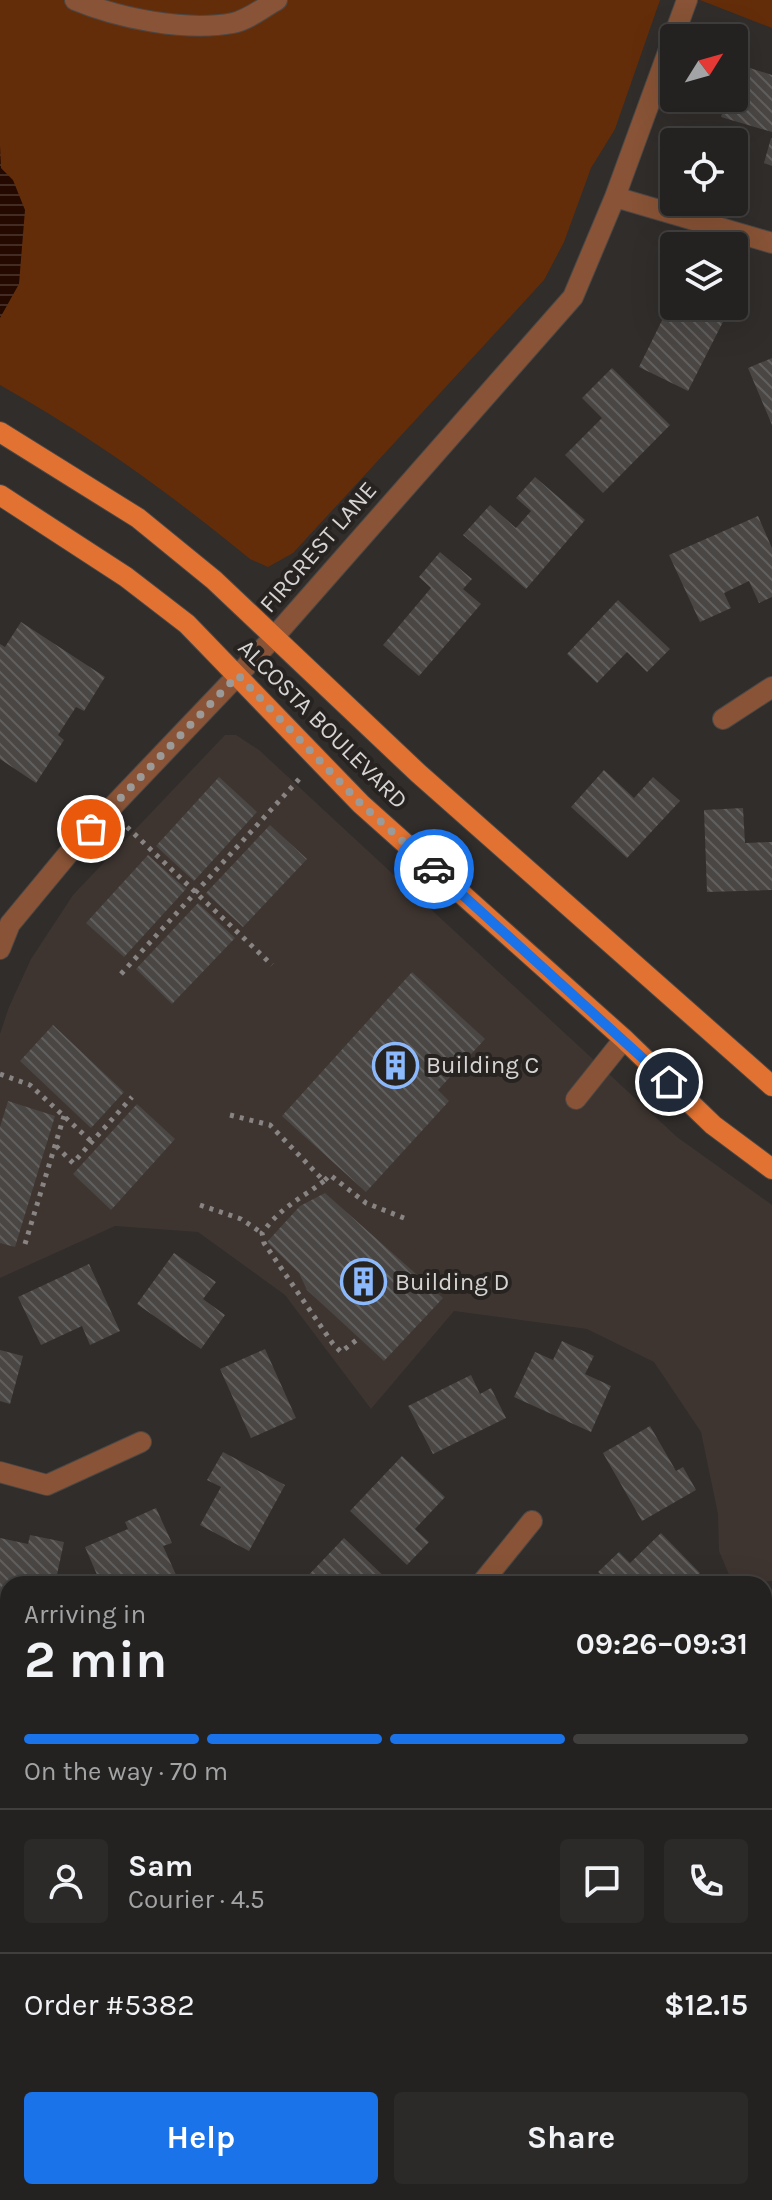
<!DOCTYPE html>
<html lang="en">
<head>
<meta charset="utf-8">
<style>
	:root { --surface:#242220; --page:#2c2a29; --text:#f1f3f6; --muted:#a3a4a5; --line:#413f3e; --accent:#1a73e8 }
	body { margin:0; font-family:Karla,sans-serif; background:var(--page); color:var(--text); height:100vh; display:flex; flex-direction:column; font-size:30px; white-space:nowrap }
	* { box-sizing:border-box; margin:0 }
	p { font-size:26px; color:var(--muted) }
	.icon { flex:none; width:44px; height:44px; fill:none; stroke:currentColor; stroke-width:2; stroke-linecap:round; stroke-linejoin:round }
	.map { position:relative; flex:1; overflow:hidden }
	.sheet { position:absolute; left:0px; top:1576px; width:772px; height:624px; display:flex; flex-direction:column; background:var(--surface); border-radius:24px 24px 0 0; box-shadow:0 8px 32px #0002,0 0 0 2px var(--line) }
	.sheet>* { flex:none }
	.needle { width:52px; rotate:53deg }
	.tools { position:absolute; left:660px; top:24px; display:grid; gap:16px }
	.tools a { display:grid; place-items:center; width:88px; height:88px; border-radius:8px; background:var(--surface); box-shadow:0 8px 32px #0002,0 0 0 2px var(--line); font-size:40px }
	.pin { position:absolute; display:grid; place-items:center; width:68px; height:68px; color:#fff; margin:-34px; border:4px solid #fff; border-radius:50%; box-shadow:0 2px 8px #0007 }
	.courier { position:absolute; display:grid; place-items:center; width:80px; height:80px; margin:-40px; border:6px solid #1a73e8; border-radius:50%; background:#fff; color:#222; box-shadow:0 2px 10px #0007 }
	.headline em { font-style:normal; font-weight:700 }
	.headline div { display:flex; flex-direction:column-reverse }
	.headline { display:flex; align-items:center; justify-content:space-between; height:136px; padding:0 24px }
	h1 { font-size:52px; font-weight:700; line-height:60px }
	.bar { display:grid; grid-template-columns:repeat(4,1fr); gap:12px 8px; align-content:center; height:96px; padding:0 24px }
	.bar i { height:10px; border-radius:6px; background:var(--line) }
	.bar .selected { background:var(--accent) }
	.bar p { grid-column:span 4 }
	.line { display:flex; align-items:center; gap:20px; padding:0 24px; border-top:2px solid var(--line) }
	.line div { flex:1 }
	.round { display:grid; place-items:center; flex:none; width:84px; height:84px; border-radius:8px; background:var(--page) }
	.primary-button { display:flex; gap:16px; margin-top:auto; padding:16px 24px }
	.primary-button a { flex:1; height:92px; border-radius:8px; background:var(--accent); color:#fff; font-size:32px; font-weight:700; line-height:92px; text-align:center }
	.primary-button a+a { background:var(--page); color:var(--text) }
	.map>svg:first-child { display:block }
</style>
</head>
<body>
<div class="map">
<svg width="772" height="2200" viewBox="0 0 772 2200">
	<defs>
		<pattern id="water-rules" width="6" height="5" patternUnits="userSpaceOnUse" patternTransform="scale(2)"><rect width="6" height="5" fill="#230900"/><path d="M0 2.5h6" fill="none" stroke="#422c24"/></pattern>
		<pattern id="building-back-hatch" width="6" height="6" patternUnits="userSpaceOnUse" patternTransform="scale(2)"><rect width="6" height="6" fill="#494644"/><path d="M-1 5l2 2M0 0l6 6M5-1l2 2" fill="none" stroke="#62605e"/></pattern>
	</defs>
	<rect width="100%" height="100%" fill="#302d2b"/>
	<path fill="#3e3530" d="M 225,735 L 236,735 L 259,750 L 677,1137 L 772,1205 L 772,1581 L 733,1584 L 719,1551 L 718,1514 L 701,1432 L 654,1362 L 587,1329 L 454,1311 L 371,1409 L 285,1295 L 198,1232 L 115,1226 L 0,1278 L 0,1034 L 9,1007 L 31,959 L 73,895 Z"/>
	<path fill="#642d0a" d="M 0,0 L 660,0 L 615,129 L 591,168 L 564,242 L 544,280 L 293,553 L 268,567 L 250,559 C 171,494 89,435 0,385 Z
		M 700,0 L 772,0 L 772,28 Z"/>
	<path fill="url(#water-rules)" d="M 0,145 L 1,168 L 13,180 L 25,210 L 19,284 L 0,318 Z"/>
	<path fill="url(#building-back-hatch)" d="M 737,64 L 772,75 L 772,132 L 721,117 L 727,98 L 734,98 Z
		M 771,138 L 772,138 L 772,166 L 764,163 Z
		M 674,296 L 674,306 L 731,306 L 688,391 L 639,367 Z
		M 772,358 L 772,425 L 748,368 Z
		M 612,368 L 670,425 L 603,493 L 565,455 L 602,418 L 582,398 Z
		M 535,477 L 585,520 L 526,589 L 463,535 L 490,505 L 516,528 L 531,511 L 516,498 Z
		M 758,516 L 772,548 L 772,597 L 759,603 L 749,581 L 724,593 L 731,608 L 700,622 L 669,555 Z
		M 440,552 L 472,579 L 463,589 L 481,604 L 419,676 L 383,645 L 431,588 L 419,577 Z
		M 618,600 L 670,649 L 647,672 L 627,652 L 597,683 L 567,654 Z
		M 21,622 L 105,677 L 84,711 L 76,707 L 58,735 L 64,740 L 36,783 L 0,759 L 0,644 L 5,647 Z
		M 604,770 L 634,798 L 653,777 L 680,801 L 627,858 L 571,807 Z
		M 219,777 L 257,812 L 194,881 L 156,846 Z
		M 743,808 L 745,843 L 772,842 L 772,890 L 707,892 L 704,810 Z
		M 270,825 L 307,859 L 243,927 L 206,893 Z
		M 148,855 L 186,889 L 124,957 L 86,923 Z
		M 198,903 L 235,938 L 172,1004 L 136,969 Z
		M 412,972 L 485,1039 L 438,1090 L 449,1101 L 366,1192 L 282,1116 Z
		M 53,1025 L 124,1092 L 91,1128 L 20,1061 Z
		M 8,1101 L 55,1116 L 15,1247 L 0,1243 L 0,1127 Z
		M 137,1104 L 175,1139 L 111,1210 L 73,1174 Z
		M 325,1193 L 443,1298 L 384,1361 L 307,1290 L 299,1273 L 267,1242 L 300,1206 Z
		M 174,1253 L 216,1282 L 203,1299 L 225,1315 L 201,1349 L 137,1304 Z
		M 89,1264 L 120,1331 L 90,1345 L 82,1326 L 41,1345 L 18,1297 Z
		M 562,1341 L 594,1356 L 585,1374 L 611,1386 L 591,1432 L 514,1397 L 535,1352 L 553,1360 Z
		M 265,1349 L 296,1418 L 251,1438 L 220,1369 Z
		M 0,1350 L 23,1356 L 10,1404 L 0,1401 Z
		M 471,1375 L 480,1394 L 491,1388 L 506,1418 L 433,1454 L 408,1406 Z
		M 650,1426 L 676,1471 L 683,1467 L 696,1490 L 642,1521 L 603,1453 Z
		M 223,1452 L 285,1485 L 249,1551 L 200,1525 L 221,1487 L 207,1480 Z
		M 402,1456 L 445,1497 L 415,1529 L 429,1542 L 407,1565 L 350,1511 Z
		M 156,1508 L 172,1543 L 163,1546 L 177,1577 L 161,1584 L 101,1584 L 85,1547 L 128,1529 L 125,1522 Z
		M 661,1533 L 700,1573 L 689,1584 L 610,1584 L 598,1572 L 619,1552 L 630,1563 Z
		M 30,1535 L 64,1542 L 55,1584 L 8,1584 L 8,1601 L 0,1600 L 0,1538 L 28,1544 Z
		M 344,1538 L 392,1584 L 300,1584 Z
		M 772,1643 L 772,1692 L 764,1695 L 764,1646 Z
		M 0,1664 L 8,1665 L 8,1725 L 0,1724 Z
		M 772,1868 L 772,1955 L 764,1947 L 764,1899 L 770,1893 L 764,1887 L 764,1876 Z
		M 0,1871 L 8,1873 L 2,1917 L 0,1917 Z
		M 0,2014 L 8,2016 L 8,2079 L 0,2078 Z
		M 772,2105 L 772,2147 L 764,2141 L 764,2117 Z
		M 764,2162 L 772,2168 L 772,2200 L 703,2200 L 709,2192 L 764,2192 Z
		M 256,2192 L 310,2192 L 313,2200 L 259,2200 Z
		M 516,2192 L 577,2192 L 574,2200 L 513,2200 Z"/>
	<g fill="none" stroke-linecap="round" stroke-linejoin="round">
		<defs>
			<path id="minor" d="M 75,0 C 118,18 186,32 233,23 C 248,20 264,7 277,0
				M 615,197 L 772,243
				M 723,719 L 772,687
				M 0,949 L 10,924 L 73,848 L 274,637 L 573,297 L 615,197 L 687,0
				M 576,1099 L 624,1039
				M 0,1472 L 47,1485 L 141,1442
				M 481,1584 L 532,1521
				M 764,1788 L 772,1780
				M 0,1808 L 8,1809
				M 0,2154 L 8,2155
				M 391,2192 L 394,2200"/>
			<path id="major" d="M 0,432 L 138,518 L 214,580 L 418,773 L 772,1086
				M 0,495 L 126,577 L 187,624 L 361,804 L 624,1039 L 713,1125 L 772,1169"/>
		</defs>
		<use href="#minor" stroke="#4b4846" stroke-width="22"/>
		<use href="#major" stroke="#4b4846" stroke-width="22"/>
		<path stroke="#878483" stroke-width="5" stroke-dasharray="4 6" stroke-linecap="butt" d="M 127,827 L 272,965
			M 121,974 L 301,777
			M 0,1074 L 30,1085 L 92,1142
			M 230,1115 L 270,1125 L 324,1181 L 330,1175 L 366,1203 L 409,1220
			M 56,1146 L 73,1163 L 132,1097
			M 324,1181 C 299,1200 282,1206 262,1233 L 264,1243 L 333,1344 L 341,1352 L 359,1338
			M 200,1205 L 241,1219 L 262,1233
			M 25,1244 L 64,1116"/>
		<use href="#minor" stroke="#885336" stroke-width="20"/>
		<use href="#major" stroke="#e17231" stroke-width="20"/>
	</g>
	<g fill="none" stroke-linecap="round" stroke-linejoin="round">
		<path stroke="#9c9a98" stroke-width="8" stroke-dasharray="0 14.4" d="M 91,829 L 238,675 L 361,804 L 434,869"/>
		<path stroke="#1a73e8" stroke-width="10" d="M 434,869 L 669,1082"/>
	</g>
	<defs>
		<symbol id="building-ring" viewBox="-11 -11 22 22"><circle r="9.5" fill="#262321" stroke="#8cb9fc" stroke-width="1.5"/><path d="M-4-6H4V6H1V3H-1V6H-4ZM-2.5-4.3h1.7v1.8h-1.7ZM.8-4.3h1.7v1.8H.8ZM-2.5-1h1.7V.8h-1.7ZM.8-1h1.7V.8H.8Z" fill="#8cb9fc"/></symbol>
	</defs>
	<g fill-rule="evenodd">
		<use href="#building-ring" x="370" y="1040" width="51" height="51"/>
		<use href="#building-ring" x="338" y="1256" width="51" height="51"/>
	</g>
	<g text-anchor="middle" stroke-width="8" stroke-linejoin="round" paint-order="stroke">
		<g font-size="24" fill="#d6d4d3" stroke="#262321">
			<text transform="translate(318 547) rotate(-49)" y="8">FIRCREST LANE</text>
			<text transform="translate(323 724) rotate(45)" y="8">ALCOSTA BOULEVARD</text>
		</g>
		<g font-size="24" fill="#d6d4d3" stroke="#262321" text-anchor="start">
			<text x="426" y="1073">Building C</text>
			<text x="395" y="1290">Building D</text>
		</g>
	</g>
</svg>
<div class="tools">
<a><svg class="needle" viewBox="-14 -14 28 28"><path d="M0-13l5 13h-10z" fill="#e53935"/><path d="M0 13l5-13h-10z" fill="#a3a4a5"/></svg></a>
<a><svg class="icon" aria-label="locate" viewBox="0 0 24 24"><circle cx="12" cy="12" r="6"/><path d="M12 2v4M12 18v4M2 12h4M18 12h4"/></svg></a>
<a><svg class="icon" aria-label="layers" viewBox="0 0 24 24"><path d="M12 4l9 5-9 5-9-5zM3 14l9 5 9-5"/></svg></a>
</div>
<div class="pin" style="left:91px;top:829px;background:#ea580c"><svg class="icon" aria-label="bag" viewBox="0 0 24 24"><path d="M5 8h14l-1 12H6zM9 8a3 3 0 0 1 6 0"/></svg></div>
<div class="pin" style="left:669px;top:1082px;background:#1f2937"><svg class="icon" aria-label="home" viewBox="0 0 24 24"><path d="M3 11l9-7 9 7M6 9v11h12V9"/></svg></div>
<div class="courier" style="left:434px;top:869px"><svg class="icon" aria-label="car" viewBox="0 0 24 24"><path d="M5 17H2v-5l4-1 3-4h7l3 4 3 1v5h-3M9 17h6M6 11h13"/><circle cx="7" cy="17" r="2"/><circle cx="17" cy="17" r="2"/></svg></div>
<section class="sheet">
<div class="headline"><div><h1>2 min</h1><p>Arriving in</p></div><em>09:26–09:31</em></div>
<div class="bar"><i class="selected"></i><i class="selected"></i><i class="selected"></i><i></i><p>On the way · 70 m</p></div>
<div class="line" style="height:144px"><a class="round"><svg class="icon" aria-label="person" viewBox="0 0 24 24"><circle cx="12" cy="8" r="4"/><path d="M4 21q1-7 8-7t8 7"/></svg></a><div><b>Sam</b><p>Courier · 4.5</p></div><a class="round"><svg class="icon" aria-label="chat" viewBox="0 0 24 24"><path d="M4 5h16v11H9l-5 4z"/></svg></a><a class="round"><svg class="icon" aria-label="phone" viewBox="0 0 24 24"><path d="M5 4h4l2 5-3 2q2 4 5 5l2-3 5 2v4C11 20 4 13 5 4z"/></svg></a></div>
<div class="line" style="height:104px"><div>Order #5382</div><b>$12.15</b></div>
<div class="primary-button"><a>Help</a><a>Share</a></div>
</section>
</div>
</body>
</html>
